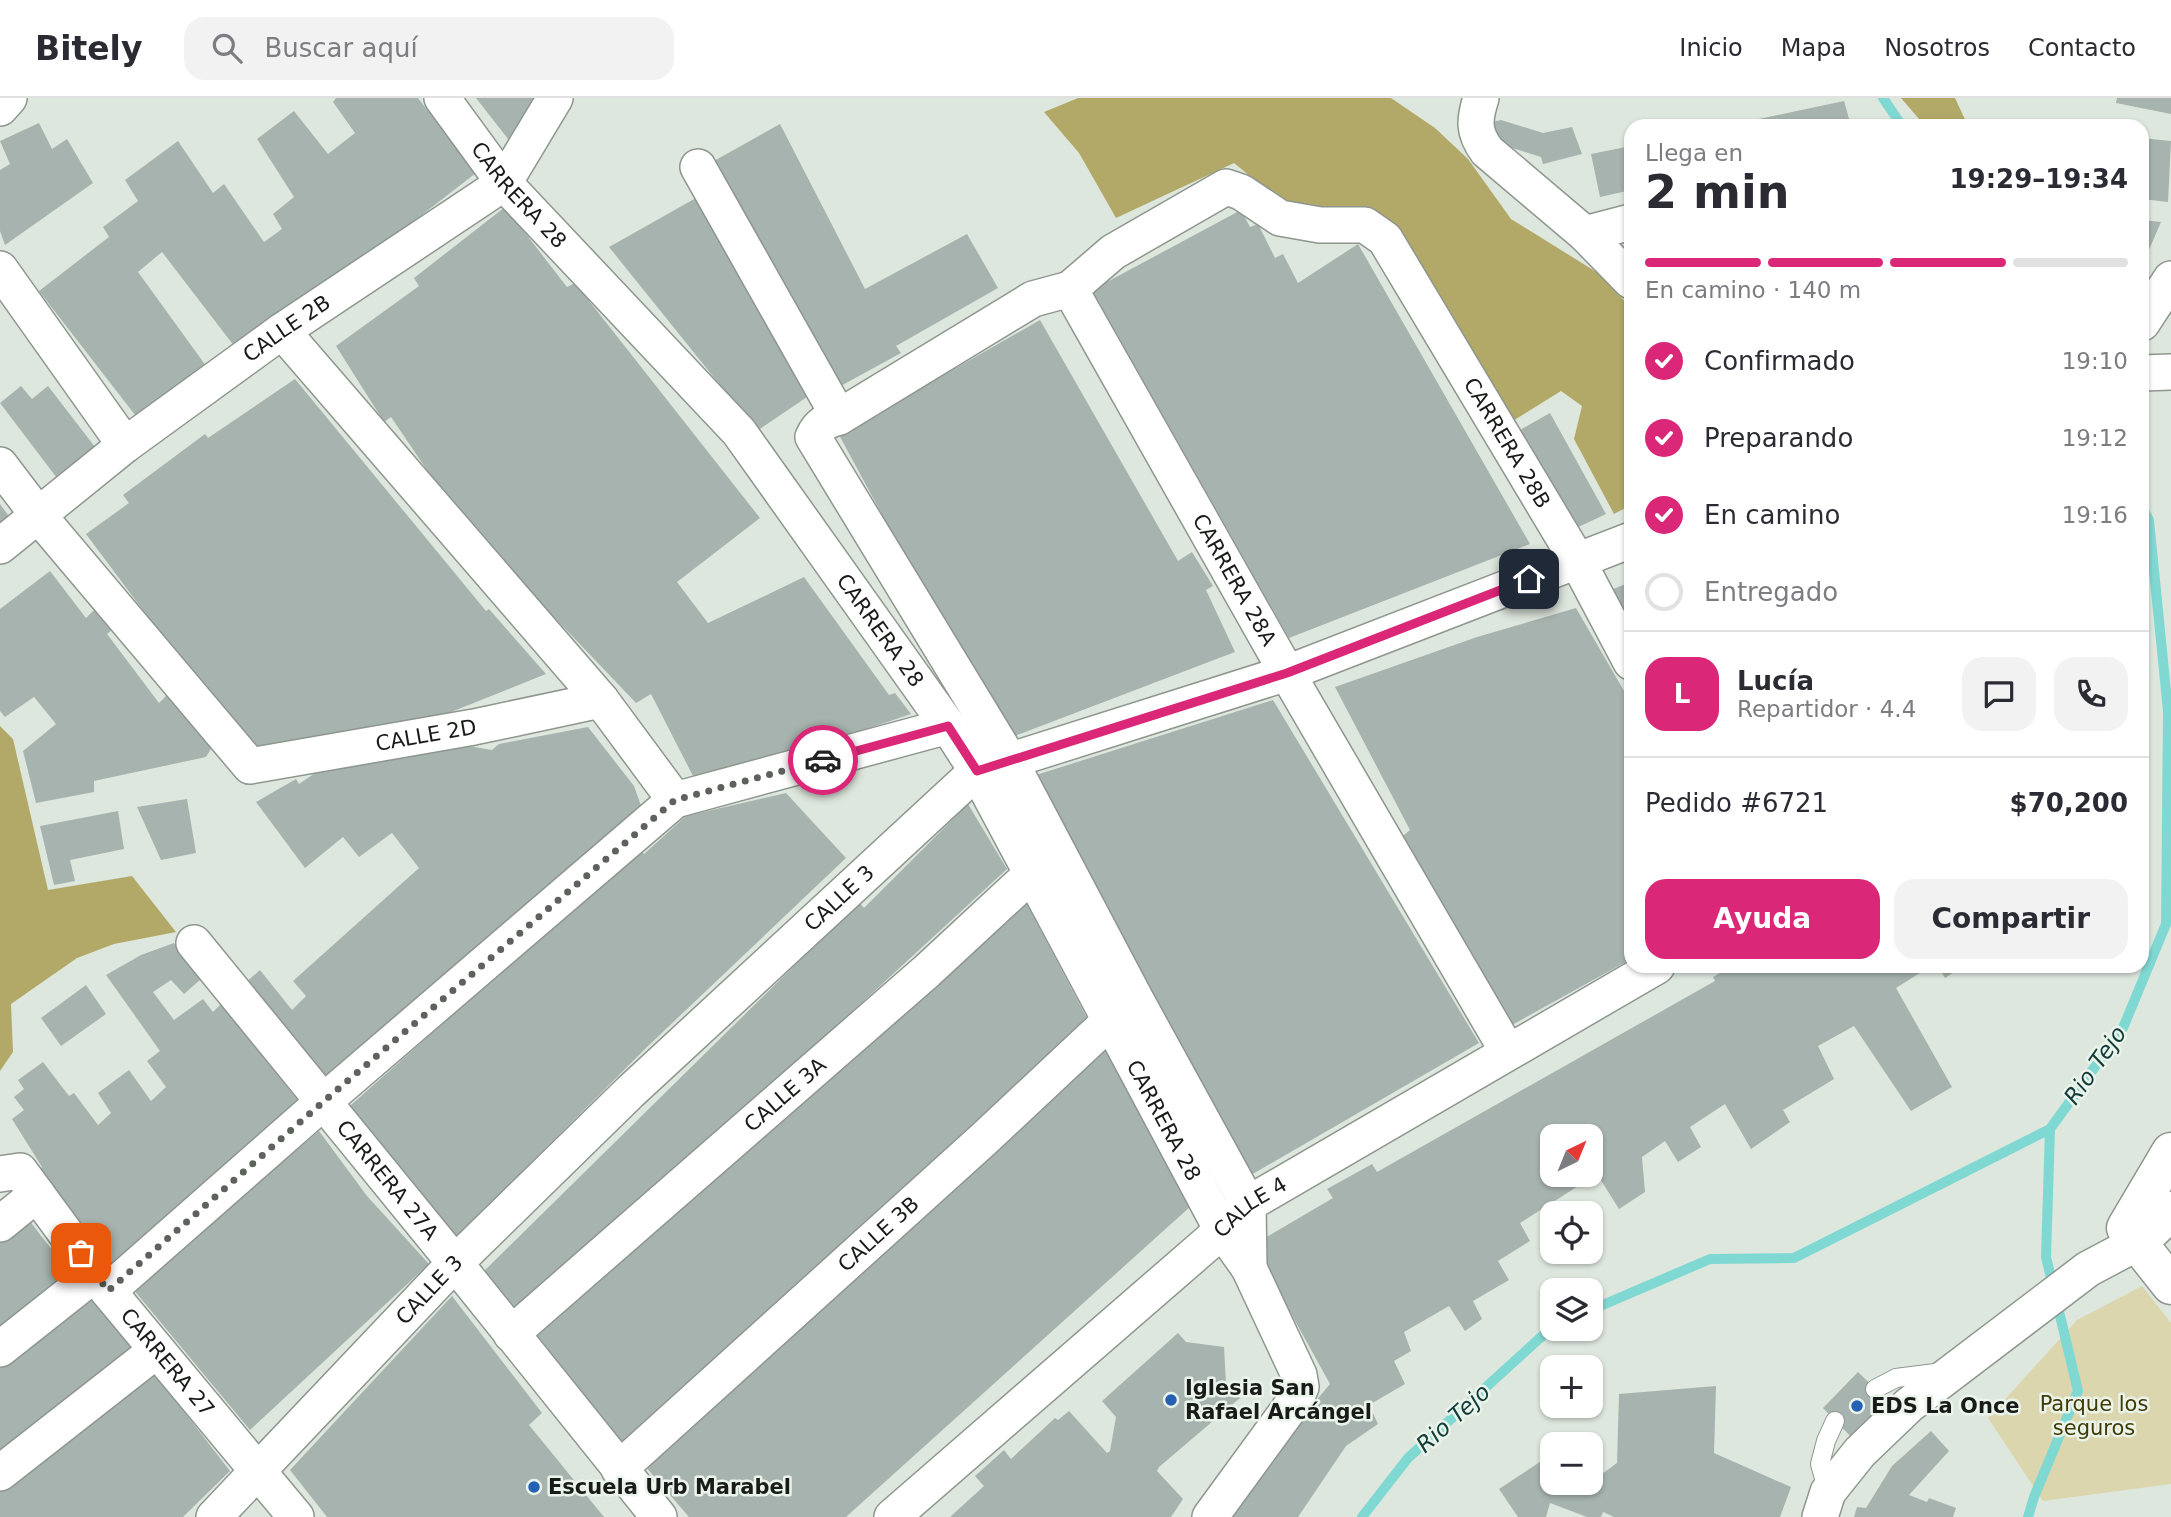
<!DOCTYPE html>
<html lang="es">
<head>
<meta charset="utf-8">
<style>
	:root { --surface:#fff; --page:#f2f2f3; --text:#2b2b33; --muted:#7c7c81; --line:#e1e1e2; --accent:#db2777 }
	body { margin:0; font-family:"DejaVu Sans",sans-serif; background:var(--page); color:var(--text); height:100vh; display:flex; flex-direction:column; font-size:26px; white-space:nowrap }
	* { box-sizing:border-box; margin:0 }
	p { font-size:23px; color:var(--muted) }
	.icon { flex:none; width:38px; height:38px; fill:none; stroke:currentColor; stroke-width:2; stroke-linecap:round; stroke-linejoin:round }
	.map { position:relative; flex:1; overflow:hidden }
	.sheet { position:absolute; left:1624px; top:21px; width:525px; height:854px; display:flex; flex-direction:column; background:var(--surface); border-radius:21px; box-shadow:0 2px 5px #0004 }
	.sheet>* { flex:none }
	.needle { width:46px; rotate:43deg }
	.buttons { position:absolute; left:1540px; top:1026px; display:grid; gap:14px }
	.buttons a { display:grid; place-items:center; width:63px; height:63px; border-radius:14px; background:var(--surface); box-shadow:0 2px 5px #0004; font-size:35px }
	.pin { position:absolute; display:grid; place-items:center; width:60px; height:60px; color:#fff; margin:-30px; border-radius:14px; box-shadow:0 4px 10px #0006 }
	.courier { position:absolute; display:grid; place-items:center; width:70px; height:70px; margin:-35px; border:5px solid #db2777; border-radius:50%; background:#fff; color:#222; box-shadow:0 2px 9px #0007 }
	.overview em { font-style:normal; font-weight:700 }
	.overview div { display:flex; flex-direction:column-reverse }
	.overview { display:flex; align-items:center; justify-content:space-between; height:119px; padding:0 21px }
	h1 { font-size:46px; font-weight:700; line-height:52px }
	.bar { display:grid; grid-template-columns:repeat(4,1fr); gap:10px 7px; align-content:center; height:84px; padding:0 21px }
	.bar i { height:9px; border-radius:5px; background:var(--line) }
	.bar .selected { background:var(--accent) }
	.bar p { grid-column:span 4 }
	.line { display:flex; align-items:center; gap:18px; padding:0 21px; border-top:2px solid var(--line) }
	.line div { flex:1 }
	.round { display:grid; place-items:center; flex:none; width:74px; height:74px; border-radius:21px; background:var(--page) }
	ol { padding:0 21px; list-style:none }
	li { display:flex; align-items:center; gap:21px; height:77px }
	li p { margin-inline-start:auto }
	li .icon { padding:7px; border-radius:50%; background:var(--accent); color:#fff; stroke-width:4 }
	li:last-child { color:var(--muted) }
	li i { width:38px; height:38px; border:4px solid var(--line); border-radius:50% }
	.action { display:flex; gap:14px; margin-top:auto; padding:14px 21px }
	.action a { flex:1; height:80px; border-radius:21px; background:var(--accent); color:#fff; font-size:28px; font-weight:700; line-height:80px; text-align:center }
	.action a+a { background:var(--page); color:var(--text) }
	header { display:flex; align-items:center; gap:42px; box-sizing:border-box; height:98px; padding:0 35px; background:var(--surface); border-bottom:2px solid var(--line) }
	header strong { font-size:33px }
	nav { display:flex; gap:38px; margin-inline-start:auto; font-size:24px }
	.search { width:490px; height:63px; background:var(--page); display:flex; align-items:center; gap:18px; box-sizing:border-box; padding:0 24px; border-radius:21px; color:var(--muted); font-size:26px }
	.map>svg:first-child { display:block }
</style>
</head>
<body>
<header>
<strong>Bitely</strong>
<div class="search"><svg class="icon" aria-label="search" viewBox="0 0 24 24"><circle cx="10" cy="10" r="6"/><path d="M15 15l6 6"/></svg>Buscar aquí</div>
<nav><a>Inicio</a><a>Mapa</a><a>Nosotros</a><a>Contacto</a></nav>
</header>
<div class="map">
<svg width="2171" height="1419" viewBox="0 0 2171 1419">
	<rect width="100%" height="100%" fill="#dee7de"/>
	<path fill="#dbd6ae" d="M 2142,1188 L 2171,1225 L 2171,1386 L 2043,1403 L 1988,1320 L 2077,1222 Z"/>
	<path fill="#b2a968" d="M 1078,0 L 1391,0 L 1435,30 L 1468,61 L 1511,121 L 1598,175 L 1631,210 L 1631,407 L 1614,416 L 1574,341 L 1582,308 L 1561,293 L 1508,326 L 1384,120 L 1295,115 L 1234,65 L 1116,120 L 1079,55 L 1044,14 Z
		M 1901,0 L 1955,0 L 1968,28 L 1925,28 Z
		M 0,628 L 13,641 L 48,792 L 132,778 L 176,834 L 114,846 L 77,860 L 11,906 L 13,954 L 0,973 Z"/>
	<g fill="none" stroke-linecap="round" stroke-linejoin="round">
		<path stroke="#80d8d3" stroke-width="10" d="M 1883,0 L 1902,28
			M 1591,1212 L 1710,1161 L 1794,1160 L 2050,1031 L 2123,930 L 2166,826 L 2168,613 L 2149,422 L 2142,409
			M 1362,1419 L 1408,1360 L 1552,1229
			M 2028,1419 L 2034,1399 L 2078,1293 L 2046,1159 L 2050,1031"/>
	</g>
	<path fill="#a7b3ae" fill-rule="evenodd" d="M 336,0 L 418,0 L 476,75 L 241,257 L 162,154 L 138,174 L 209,272 L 142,326 L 39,193 L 109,139 L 103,129 L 138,103 L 125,82 L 178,43 L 213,95 L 224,86 L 264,144 L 282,131 L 273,116 L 294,99 L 257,41 L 294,13 L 328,56 L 355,35 L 333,4 Z
		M 476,0 L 551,0 L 512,46 Z
		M 2117,0 L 2171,0 L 2171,16 L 2116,5 Z
		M 1844,3 L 1851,28 L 1730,28 L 1730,27 Z
		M 1501,22 L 1543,35 L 1572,29 L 1582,56 L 1543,66 L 1541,59 L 1490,43 L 1483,26 Z
		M 39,25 L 52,51 L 67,41 L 93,85 L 5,147 L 0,133 L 0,72 L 10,66 L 0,43 Z
		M 780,26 L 865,191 L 967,136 L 998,190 L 896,248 L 901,255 L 837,290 L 714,63 Z
		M 2142,40 L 2171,43 L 2168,104 L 2142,101 Z
		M 1631,48 L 1631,92 L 1600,99 L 1591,56 Z
		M 696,100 L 810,297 L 757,333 L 609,149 Z
		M 505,109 L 567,189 L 575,185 L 760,420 L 677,484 L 708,525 L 804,479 L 889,597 L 895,595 L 911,616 L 777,661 L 693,678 L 651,596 L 636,605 L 553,518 L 429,375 L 391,319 L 384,324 L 336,248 L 419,188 L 414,180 Z
		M 1241,112 L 1250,129 L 1258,126 L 1275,160 L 1283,156 L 1298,185 L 1358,146 L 1530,446 L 1289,540 L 1092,192 Z
		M 2142,122 L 2161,124 L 2142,168 Z
		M 1040,222 L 1178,463 L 1192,454 L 1213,488 L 1206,492 L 1235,554 L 1004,642 L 839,337 Z
		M 295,281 L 486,513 L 489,511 L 546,576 L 431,622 L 255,652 L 142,511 L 86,436 L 129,405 L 123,397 L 205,336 L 208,340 Z
		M 21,288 L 32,301 L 48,288 L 102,358 L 63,388 L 0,305 Z
		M 1550,315 L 1606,416 L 1572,432 L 1513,336 Z
		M 0,406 L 16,428 L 0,441 Z
		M 50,473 L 86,520 L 96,510 L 113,531 L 107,536 L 159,605 L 168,596 L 212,649 L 206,659 L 94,683 L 94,694 L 36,705 L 23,653 L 56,626 L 34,599 L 5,619 L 0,613 L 0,511 Z
		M 1631,484 L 1631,534 L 1608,493 Z
		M 1576,510 L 1631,605 L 1631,861 L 1512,927 L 1403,738 L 1410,732 L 1335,589 L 1477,539 Z
		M 1273,602 L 1479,945 L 1251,1077 L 1036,677 Z
		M 588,629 L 634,688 L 644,716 L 327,988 L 244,886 L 260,872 L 292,912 L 306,898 L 293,883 L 419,770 L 392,735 L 359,759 L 343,739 L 305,770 L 256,704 L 296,681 L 299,686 L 331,664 L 457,646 L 492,652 L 499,646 Z
		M 786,695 L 846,760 L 646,950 L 455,1141 L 343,1014 L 518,859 L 641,753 L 644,756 L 686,718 Z
		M 187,701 L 196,755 L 161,762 L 137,709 Z
		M 968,706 L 1007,771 L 664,1087 L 515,1217 L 482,1175 L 859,804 L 864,810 Z
		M 118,713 L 124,751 L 70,762 L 75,783 L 54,787 L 40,728 Z
		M 1024,801 L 1089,924 L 624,1346 L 531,1237 Z
		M 174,845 L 201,881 L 184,896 L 171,882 L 153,894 L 174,922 L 203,901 L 213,914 L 221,906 L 301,1006 L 110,1173 L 37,1075 L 42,1069 L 12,1021 L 24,1012 L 14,999 L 24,991 L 18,982 L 43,964 L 69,998 L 74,995 L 98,1027 L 111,1015 L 98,995 L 129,972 L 151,1003 L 166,989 L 147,963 L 160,953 L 106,877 L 141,857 Z
		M 1732,868 L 1931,868 L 1896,890 L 1952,989 L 1911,1013 L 1854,928 L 1818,948 L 1834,981 L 1783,1012 L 1790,1024 L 1751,1051 L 1725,1006 L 1690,1029 L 1701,1049 L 1678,1064 L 1665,1043 L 1642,1059 L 1645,1094 L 1619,1111 L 1597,1076 L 1520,1125 L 1530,1143 L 1498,1163 L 1509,1182 L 1473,1203 L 1482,1221 L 1465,1233 L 1449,1208 L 1404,1234 L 1411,1253 L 1394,1263 L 1405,1286 L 1369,1307 L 1378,1326 L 1346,1348 L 1298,1419 L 1218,1419 L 1330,1286 L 1253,1147 L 1333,1100 L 1327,1091 L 1372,1066 L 1377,1074 L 1715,883 L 1713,879 ZM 1552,1038 L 1591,1038 L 1591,1076 L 1552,1076 Z
		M 1938,868 L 1963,868 L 1945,880 Z
		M 86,887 L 106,916 L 61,948 L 41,920 Z
		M 1105,951 L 1191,1108 L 846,1419 L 689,1419 L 645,1368 Z
		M 319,1033 L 367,1098 L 429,1166 L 250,1332 L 133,1191 Z
		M 29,1122 L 75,1182 L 0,1242 L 0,1145 Z
		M 90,1197 L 137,1255 L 0,1365 L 0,1265 Z
		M 452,1198 L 542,1315 L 529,1327 L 604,1419 L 327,1419 L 290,1372 Z
		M 1178,1235 L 1186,1244 L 1224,1249 L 1226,1286 L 1240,1300 L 1159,1369 L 1157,1373 L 1183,1401 L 1171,1419 L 950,1419 L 984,1388 L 975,1378 L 1004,1352 L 1011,1361 L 1055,1320 L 1058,1322 L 1069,1313 L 1107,1355 L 1110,1353 L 1116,1319 L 1102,1303 Z
		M 151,1271 L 230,1373 L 183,1419 L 0,1419 L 0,1386 Z
		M 1858,1274 L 1891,1306 L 1855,1343 L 1823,1310 Z
		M 1716,1288 L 1714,1355 L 1791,1389 L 1780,1419 L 1614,1419 L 1603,1414 L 1601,1419 L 1587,1419 L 1550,1405 L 1546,1419 L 1518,1419 L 1499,1391 L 1552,1356 L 1552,1384 L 1591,1384 L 1591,1355 L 1602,1376 L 1617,1365 L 1619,1296 Z
		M 1931,1333 L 1949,1353 L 1909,1397 L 1927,1404 L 1929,1400 L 1956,1410 L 1953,1419 L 1854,1419 L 1857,1409 L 1866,1410 L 1892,1368 Z
		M 1581,1337 L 1586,1346 L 1567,1346 Z"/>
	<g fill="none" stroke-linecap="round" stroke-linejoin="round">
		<defs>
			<path id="lane" d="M 1875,1291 L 1896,1280 L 1943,1274
				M 1828,1394 L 1820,1366 L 1826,1343 L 1835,1323"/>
			<g id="street">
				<path id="s1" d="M 442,0 L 504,85 L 739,334 L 948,628 L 977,673 L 1222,1132 L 1249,1170 L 1299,1277 L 1301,1289 L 1294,1304 L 1210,1419"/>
				<path d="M 1481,0 C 1474,22 1473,34 1487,53 L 1585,136 L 1631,183"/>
				<path d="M 0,10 L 9,0"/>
				<path d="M 698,69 L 839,319"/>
				<path d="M 1585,136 L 1631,124"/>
				<path d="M 0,171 L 125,347"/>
				<path id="s2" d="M 1070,191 L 1287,575 L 1508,954"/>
				<path d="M 2142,225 L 2171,181"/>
				<path d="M 282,233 L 601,602 L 675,702"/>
				<path d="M 2142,275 L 2171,274"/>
				<path id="s3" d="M 0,367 L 38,417 L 250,668 L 474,629 L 601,602"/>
				<path id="s4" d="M 0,448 L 125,347 L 282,233 L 504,85 L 555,0"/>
				<path id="s5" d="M 194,845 L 455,1165 L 659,1419"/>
				<path id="s6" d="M 0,1076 L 20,1073 L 108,1193 L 296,1419"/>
				<path d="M 0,1126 L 37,1096"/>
				<path id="s7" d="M 1249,1170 L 1248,1106 L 1135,900 L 1010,663 L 813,339 C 819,326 826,323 839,319 L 1033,201 L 1070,191 L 1113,154 L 1226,89 L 1241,94 L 1280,120 L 1320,127 L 1365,127 L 1385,141 L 1577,462 L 1631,564"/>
				<path d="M 108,1193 L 323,1004 L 675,702 L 948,628"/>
				<path id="s8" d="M 511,1236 L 927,873 L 1049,760"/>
				<path d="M 0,1251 L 96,1175"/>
				<path id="s9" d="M 619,1371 L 985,1040 L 1127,907"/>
				<path d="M 0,1375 L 157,1252"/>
				<path id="s10" d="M 214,1419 L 455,1165 L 630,994 L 977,673 L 1287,575 L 1631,442"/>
				<path id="s11" d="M 892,1419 L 1209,1144 L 1248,1106 L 1657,868"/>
				<path d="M 1820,1419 L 1828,1394 L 1860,1354 L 1909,1307 L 2088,1171 L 2137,1145"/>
			</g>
			<path id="primary" d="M 2171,1054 L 2126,1130 L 2171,1187
				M 2137,1145 L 2171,1113"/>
		</defs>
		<use href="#lane" stroke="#8e968e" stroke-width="20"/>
		<use href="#street" stroke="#8e968e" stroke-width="38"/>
		<use href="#primary" stroke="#8e968e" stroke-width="41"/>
		<use href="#lane" stroke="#fff" stroke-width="18"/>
		<use href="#street" stroke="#fff" stroke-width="35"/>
		<use href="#primary" stroke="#fff" stroke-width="38"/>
	</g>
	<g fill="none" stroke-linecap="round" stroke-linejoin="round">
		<path stroke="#5d625d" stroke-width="7" stroke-dasharray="0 12.6" d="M 81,1155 L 108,1193 L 323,1004 L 675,702 L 823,662"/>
		<path stroke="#db2777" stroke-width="9" d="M 823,662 L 948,628 L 977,673 L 1287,575 L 1529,481"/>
	</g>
	<g fill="#2461b3" stroke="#ebf4eb" stroke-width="2.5">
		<circle cx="1171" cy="1302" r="7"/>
		<circle cx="1857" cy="1308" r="7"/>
		<circle cx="534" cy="1389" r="7"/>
	</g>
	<g text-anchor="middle" stroke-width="5" stroke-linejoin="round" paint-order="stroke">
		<g font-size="21" fill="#181b18" stroke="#ebf4eb">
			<text dy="7" stroke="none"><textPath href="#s1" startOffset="124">CARRERA 28</textPath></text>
			<text dy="7" stroke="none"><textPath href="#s4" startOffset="360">CALLE 2B</textPath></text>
			<text dy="7" stroke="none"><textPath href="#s7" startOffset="1843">CARRERA 28B</textPath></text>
			<text dy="7" stroke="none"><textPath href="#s2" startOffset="334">CARRERA 28A</textPath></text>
			<text dy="7" stroke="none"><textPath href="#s1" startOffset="691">CARRERA 28</textPath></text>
			<text dy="7" stroke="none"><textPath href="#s3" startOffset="570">CALLE 2D</textPath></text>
			<text dy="7" stroke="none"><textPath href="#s10" startOffset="880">CALLE 3</textPath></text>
			<text dy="7" stroke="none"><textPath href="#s8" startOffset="364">CALLE 3A</textPath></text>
			<text dy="7" stroke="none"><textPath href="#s1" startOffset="1258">CARRERA 28</textPath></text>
			<text dy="7" stroke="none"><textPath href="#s5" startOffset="306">CARRERA 27A</textPath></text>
			<text dy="7" stroke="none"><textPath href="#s11" startOffset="474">CALLE 4</textPath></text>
			<text dy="7" stroke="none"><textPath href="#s9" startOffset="350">CALLE 3B</textPath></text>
			<text dy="7" stroke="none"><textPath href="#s10" startOffset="313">CALLE 3</textPath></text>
			<text dy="7" stroke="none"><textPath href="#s6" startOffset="262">CARRERA 27</textPath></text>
		</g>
		<g font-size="21" font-weight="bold" fill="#181b18" stroke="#ebf4eb" text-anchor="start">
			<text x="1185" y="1297">Iglesia San<tspan x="1185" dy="24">Rafael Arcángel</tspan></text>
			<text x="1871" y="1315">EDS La Once</text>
			<text x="548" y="1396">Escuela Urb Marabel</text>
		</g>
		<g font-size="21" fill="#413a03" stroke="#ebf4eb">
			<text x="2094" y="1313">Parque los<tspan x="2094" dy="24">seguros</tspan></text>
		</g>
		<g font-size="23" font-style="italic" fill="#113b39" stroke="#ebf4eb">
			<text transform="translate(2095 967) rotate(-55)" y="8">Rio Tejo</text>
			<text transform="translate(1453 1320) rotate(-42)" y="8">Rio Tejo</text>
		</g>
	</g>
</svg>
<div class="buttons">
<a><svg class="needle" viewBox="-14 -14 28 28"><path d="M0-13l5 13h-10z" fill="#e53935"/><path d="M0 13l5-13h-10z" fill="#7c7c81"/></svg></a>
<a><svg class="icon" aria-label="locate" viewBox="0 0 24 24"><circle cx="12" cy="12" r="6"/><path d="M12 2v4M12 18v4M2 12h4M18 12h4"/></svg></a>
<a><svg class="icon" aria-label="layers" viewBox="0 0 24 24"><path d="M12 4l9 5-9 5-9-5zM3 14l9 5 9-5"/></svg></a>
<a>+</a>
<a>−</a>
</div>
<div class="pin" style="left:81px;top:1155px;background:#ea580c"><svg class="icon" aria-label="bag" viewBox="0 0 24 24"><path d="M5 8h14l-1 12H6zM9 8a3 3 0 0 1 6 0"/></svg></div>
<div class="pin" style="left:1529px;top:481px;background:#1f2937"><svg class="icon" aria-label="home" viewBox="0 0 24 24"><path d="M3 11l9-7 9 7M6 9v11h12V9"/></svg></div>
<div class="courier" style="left:823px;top:662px"><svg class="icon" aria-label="car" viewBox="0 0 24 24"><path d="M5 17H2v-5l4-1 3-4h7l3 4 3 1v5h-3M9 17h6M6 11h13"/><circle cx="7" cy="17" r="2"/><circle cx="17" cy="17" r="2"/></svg></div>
<section class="sheet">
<div class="overview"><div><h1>2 min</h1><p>Llega en</p></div><em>19:29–19:34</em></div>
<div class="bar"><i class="selected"></i><i class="selected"></i><i class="selected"></i><i></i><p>En camino · 140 m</p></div>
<ol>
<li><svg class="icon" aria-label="check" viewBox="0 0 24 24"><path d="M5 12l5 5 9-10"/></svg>Confirmado<p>19:10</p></li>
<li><svg class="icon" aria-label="check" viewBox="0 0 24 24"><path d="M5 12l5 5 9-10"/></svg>Preparando<p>19:12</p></li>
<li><svg class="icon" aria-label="check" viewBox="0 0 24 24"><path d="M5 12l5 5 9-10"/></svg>En camino<p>19:16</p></li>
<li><i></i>Entregado</li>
</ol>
<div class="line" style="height:126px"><b class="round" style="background:var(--accent);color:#fff">L</b><div><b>Lucía</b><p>Repartidor · 4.4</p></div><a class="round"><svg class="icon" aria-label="chat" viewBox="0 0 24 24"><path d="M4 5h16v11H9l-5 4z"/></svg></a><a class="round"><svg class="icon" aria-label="phone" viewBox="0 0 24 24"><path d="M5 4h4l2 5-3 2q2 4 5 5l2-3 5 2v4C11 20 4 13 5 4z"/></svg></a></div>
<div class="line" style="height:91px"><div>Pedido #6721</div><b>$70,200</b></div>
<div class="action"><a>Ayuda</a><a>Compartir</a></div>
</section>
</div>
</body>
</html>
